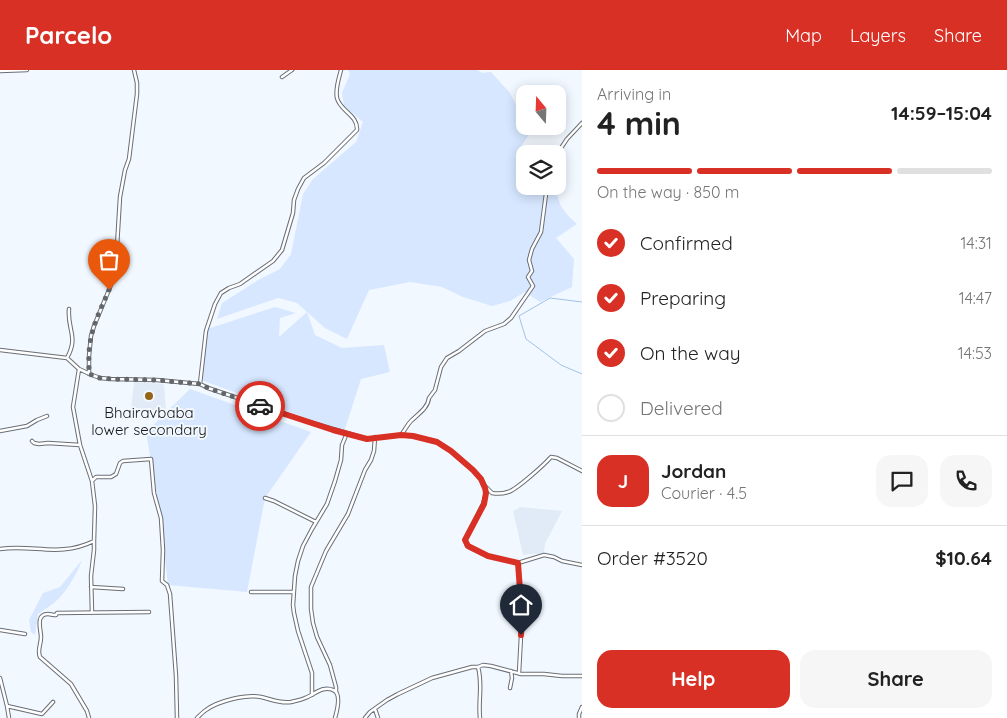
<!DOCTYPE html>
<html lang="en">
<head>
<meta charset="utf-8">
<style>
	:root { --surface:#fff; --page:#f6f6f6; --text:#222; --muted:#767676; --line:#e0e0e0; --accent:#d93025 }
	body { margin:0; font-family:Quicksand,sans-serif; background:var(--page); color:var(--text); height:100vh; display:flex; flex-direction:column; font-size:19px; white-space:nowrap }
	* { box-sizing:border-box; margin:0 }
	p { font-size:16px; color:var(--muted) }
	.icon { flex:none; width:28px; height:28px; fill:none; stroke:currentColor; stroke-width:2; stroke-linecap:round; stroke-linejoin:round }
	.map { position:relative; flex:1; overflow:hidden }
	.drawer { display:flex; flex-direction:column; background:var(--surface); width:425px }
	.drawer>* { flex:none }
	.needle { width:32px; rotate:341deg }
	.buttons { position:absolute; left:516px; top:15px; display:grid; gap:10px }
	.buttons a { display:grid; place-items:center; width:50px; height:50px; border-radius:10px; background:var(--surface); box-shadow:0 2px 12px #0003; font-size:25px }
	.pin { position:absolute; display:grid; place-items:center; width:42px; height:42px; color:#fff; margin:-51px -21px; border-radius:50% 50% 50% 0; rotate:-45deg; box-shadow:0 0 5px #0007 }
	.pin .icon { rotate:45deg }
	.courier { position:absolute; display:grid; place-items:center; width:50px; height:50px; margin:-25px; border:4px solid #d93025; border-radius:50%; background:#fff; color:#222; box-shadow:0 1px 6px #0007 }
	.headline em { font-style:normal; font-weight:800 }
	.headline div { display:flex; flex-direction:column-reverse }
	.headline { display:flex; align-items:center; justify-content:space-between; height:85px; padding:0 15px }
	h1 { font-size:32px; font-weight:800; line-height:38px }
	.bar { display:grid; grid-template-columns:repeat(4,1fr); gap:8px 5px; align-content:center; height:60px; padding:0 15px }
	.bar i { height:6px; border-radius:4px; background:var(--line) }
	.bar .selected { background:var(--accent) }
	.bar p { grid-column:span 4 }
	.line { display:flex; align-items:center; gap:12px; padding:0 15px; border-top:1px solid var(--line) }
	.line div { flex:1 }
	.round { display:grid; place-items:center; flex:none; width:52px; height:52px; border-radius:15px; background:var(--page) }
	ol { padding:0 15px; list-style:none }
	li { display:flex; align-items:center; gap:15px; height:55px }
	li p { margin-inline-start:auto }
	li .icon { padding:5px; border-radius:50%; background:var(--accent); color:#fff; stroke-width:4 }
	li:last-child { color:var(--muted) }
	li i { width:28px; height:28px; border:2px solid var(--line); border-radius:50% }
	.cta { display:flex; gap:10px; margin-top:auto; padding:10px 15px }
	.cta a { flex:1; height:58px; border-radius:15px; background:var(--accent); color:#fff; font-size:20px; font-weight:800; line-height:58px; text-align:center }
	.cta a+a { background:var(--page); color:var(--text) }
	header { display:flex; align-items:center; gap:30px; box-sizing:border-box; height:70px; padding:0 25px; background:var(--accent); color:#fff }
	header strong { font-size:24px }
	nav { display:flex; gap:28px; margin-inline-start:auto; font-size:18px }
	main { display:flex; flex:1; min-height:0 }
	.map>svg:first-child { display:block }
</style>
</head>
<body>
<header>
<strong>Parcelo</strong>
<nav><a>Map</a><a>Layers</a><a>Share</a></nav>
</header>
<main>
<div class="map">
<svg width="582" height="648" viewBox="0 0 582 648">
	<rect width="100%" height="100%" fill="#f2f8ff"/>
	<path fill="#e1ebf7" d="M 134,312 L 164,314 L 166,341 L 131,339 Z
		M 521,437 L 562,441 L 545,474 L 544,483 L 523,485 L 513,441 Z"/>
	<path fill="#d6e7ff" d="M 348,0 L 476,0 L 483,3 L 491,2 L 510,23 L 525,53 L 525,56 L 526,56 L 530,63 L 520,78 L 525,88 L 525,116 L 557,116 C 556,133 564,143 577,154 L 556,168 L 574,189 L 572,217 L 540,232 L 525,222 L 510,231 L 492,236 L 463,227 L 442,217 L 410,212 L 369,220 L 347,269 L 325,258 L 307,242 L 315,265 L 342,278 L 384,275 L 390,302 L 361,309 L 344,362 L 201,310 L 207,259 L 275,237 L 296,243 L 280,248 L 279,267 L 307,242 L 297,233 L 278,228 L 217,249 L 222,233 L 260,209 L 280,199 L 291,184 L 303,124 L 313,109 L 356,72 L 363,52 L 344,36 L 342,23 L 350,4 Z
		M 190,319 L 311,362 L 265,428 L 247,522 L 168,515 L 159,439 L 146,362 Z
		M 82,490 C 77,504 66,523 54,533 C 49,537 43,540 38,544 L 35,565 L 31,562 L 29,550 L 43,523 L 60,517 Z"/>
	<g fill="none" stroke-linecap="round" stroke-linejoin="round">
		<path stroke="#a3c1e9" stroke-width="1" d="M 582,232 L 550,228 L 519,246 L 526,269 L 561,295 L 582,304"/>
		<defs>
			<path id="minor" d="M 0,1 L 27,0
				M 282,7 L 292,0
				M 557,84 L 567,69 L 582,53
				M 0,280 L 67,288 L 79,299 L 92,305 L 100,308 L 111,309 L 157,310 L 200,314 L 208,318 L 306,351 L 367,369 L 401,365 L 413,366 L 437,372 L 451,381 L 473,400 L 481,409 L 485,418 L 486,423 L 483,434 L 465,470 L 467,476 L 488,486 L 518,493 L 522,547 L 519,603
				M 67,288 C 79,266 67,260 69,239
				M 79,299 L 73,337 L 80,375 L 92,411 L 95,436 L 94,471 L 94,480 L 91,506 L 92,543
				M 89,304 L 89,286 L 91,266 L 94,256 L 111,215 L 116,193 L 120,127 L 125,100 L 129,89 L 137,24 L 137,13 L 134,0
				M 200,314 L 206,261 L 215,234 L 221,223 L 229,218 L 240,214 L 273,191 L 282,180 L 293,143 L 294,130 L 298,119 L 304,108 L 324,93 L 357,60 C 358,45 340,41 337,28 C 335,19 339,8 341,0
				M 0,361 L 27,356 L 37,350 L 47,346
				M 401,365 C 405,360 407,355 411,351 C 418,344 428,338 429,328 L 435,320 L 441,297 L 447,288 L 459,281 L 485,261 L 504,254 L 511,248 L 533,216 L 528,207 L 532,201 L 529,190 L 532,179 L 541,162 L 547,116
				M 32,371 L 34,373 L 39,374 L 48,373 L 80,375
				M 92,411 L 96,407 L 111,407 L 116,404 L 120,393 L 123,391 L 151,389 L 154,423 L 161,448 L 163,480 L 162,511 L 167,515 L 170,524 L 176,606 L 177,648
				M 484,415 L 492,423 C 497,424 502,424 508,422 C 516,420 544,395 551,387 L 557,388 L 582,401
				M 265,428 L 274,431 L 316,452
				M 0,479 C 34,474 59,488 94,471
				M 518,493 L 544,485 L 554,487 L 562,491 L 582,495
				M 91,517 L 123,519
				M 251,522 L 294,522
				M 0,560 L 25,564
				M 478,597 C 483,614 478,631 480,648
				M 0,608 L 7,636 L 9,648
				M 510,618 L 512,608 L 511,601
				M 336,622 L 336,617 L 330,595 L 317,567 L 313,553 L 311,539 L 311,517 L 326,481 L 348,444 L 365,400 L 371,390 L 374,381 L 375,367
				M 312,625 L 312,603 L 298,561 L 294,543 L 293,535 L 295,506 L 298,491 L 303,476 L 312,459 L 327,434 L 335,411 L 341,390 L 342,375 L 347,363
				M 7,636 L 42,644 L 53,632
				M 375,639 L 378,648
				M 89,648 L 87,641 L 71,614 L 40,587 C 37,580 41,575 41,567 C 41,560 35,544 48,544 C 50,544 53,545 56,545 L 57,543 L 149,542
				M 197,648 C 200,645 203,642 206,640 C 218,631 246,624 261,627 C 270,629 281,634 291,632 C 295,631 301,630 305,628 C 314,625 323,615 333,620 C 342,623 337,641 335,648
				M 365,648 L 370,642 L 387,630 L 398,624 L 432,608 L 472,597 L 478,597 L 483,595 L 491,596 L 521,604 L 544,604 L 562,606 L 582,606
				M 579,648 L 579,644 L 582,637"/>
		</defs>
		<use href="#minor" stroke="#6a6e74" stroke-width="4.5"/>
		<use href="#minor" stroke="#fff" stroke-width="2.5"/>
	</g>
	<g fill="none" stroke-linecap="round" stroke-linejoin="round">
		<path stroke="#63666a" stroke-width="5" stroke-dasharray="0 9" d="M 109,220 C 102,236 94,252 91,268 C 88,280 89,292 89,304 L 100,308 L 111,309 L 156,310 L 200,314 L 208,318 L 260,336"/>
		<path stroke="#d93025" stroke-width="6" d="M 260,336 L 333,360 L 367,369 L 401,365 L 413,366 L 437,372 L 451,381 L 473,400 L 481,409 L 485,418 L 486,423 L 484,434 L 465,470 L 468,476 L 488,486 L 518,493 L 522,547 L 521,565"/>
	</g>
	<circle fill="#966417" stroke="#f2f8ff" stroke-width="2" cx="149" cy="326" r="5"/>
	<g text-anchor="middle" stroke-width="4" stroke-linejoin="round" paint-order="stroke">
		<g font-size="15" fill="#16181a" stroke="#f2f8ff">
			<text x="149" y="348">Bhairavbaba<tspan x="149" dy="17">lower secondary</tspan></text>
		</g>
	</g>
</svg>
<div class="buttons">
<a><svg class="needle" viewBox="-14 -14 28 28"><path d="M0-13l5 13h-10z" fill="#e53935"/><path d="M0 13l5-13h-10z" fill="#767676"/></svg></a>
<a><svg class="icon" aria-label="layers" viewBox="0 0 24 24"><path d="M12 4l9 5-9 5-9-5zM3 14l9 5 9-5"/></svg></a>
</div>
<div class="pin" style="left:109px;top:220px;background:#ea580c"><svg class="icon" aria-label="bag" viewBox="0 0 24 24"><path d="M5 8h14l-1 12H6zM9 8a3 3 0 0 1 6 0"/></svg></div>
<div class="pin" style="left:521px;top:565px;background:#1f2937"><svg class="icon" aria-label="home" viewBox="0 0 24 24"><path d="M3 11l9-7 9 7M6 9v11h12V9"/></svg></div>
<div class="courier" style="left:260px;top:336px"><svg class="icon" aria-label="car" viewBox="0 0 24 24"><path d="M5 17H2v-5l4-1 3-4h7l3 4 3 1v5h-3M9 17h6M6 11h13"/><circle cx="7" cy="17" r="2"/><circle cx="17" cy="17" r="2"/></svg></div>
</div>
<section class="drawer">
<div class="headline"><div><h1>4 min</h1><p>Arriving in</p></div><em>14:59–15:04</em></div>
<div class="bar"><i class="selected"></i><i class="selected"></i><i class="selected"></i><i></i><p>On the way · 850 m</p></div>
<ol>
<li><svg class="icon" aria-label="check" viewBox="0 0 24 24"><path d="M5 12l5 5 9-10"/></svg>Confirmed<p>14:31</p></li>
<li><svg class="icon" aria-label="check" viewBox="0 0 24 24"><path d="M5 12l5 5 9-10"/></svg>Preparing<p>14:47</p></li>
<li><svg class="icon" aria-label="check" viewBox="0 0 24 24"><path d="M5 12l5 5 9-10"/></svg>On the way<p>14:53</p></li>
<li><i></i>Delivered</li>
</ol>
<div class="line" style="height:90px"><b class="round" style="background:var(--accent);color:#fff">J</b><div><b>Jordan</b><p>Courier · 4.5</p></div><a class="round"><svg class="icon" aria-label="chat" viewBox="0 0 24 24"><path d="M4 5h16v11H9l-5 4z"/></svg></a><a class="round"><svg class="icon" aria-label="phone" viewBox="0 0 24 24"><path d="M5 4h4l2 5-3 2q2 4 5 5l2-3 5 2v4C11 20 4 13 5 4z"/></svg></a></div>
<div class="line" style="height:65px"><div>Order #3520</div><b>$10.64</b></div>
<div class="cta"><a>Help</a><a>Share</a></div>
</section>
</main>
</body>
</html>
